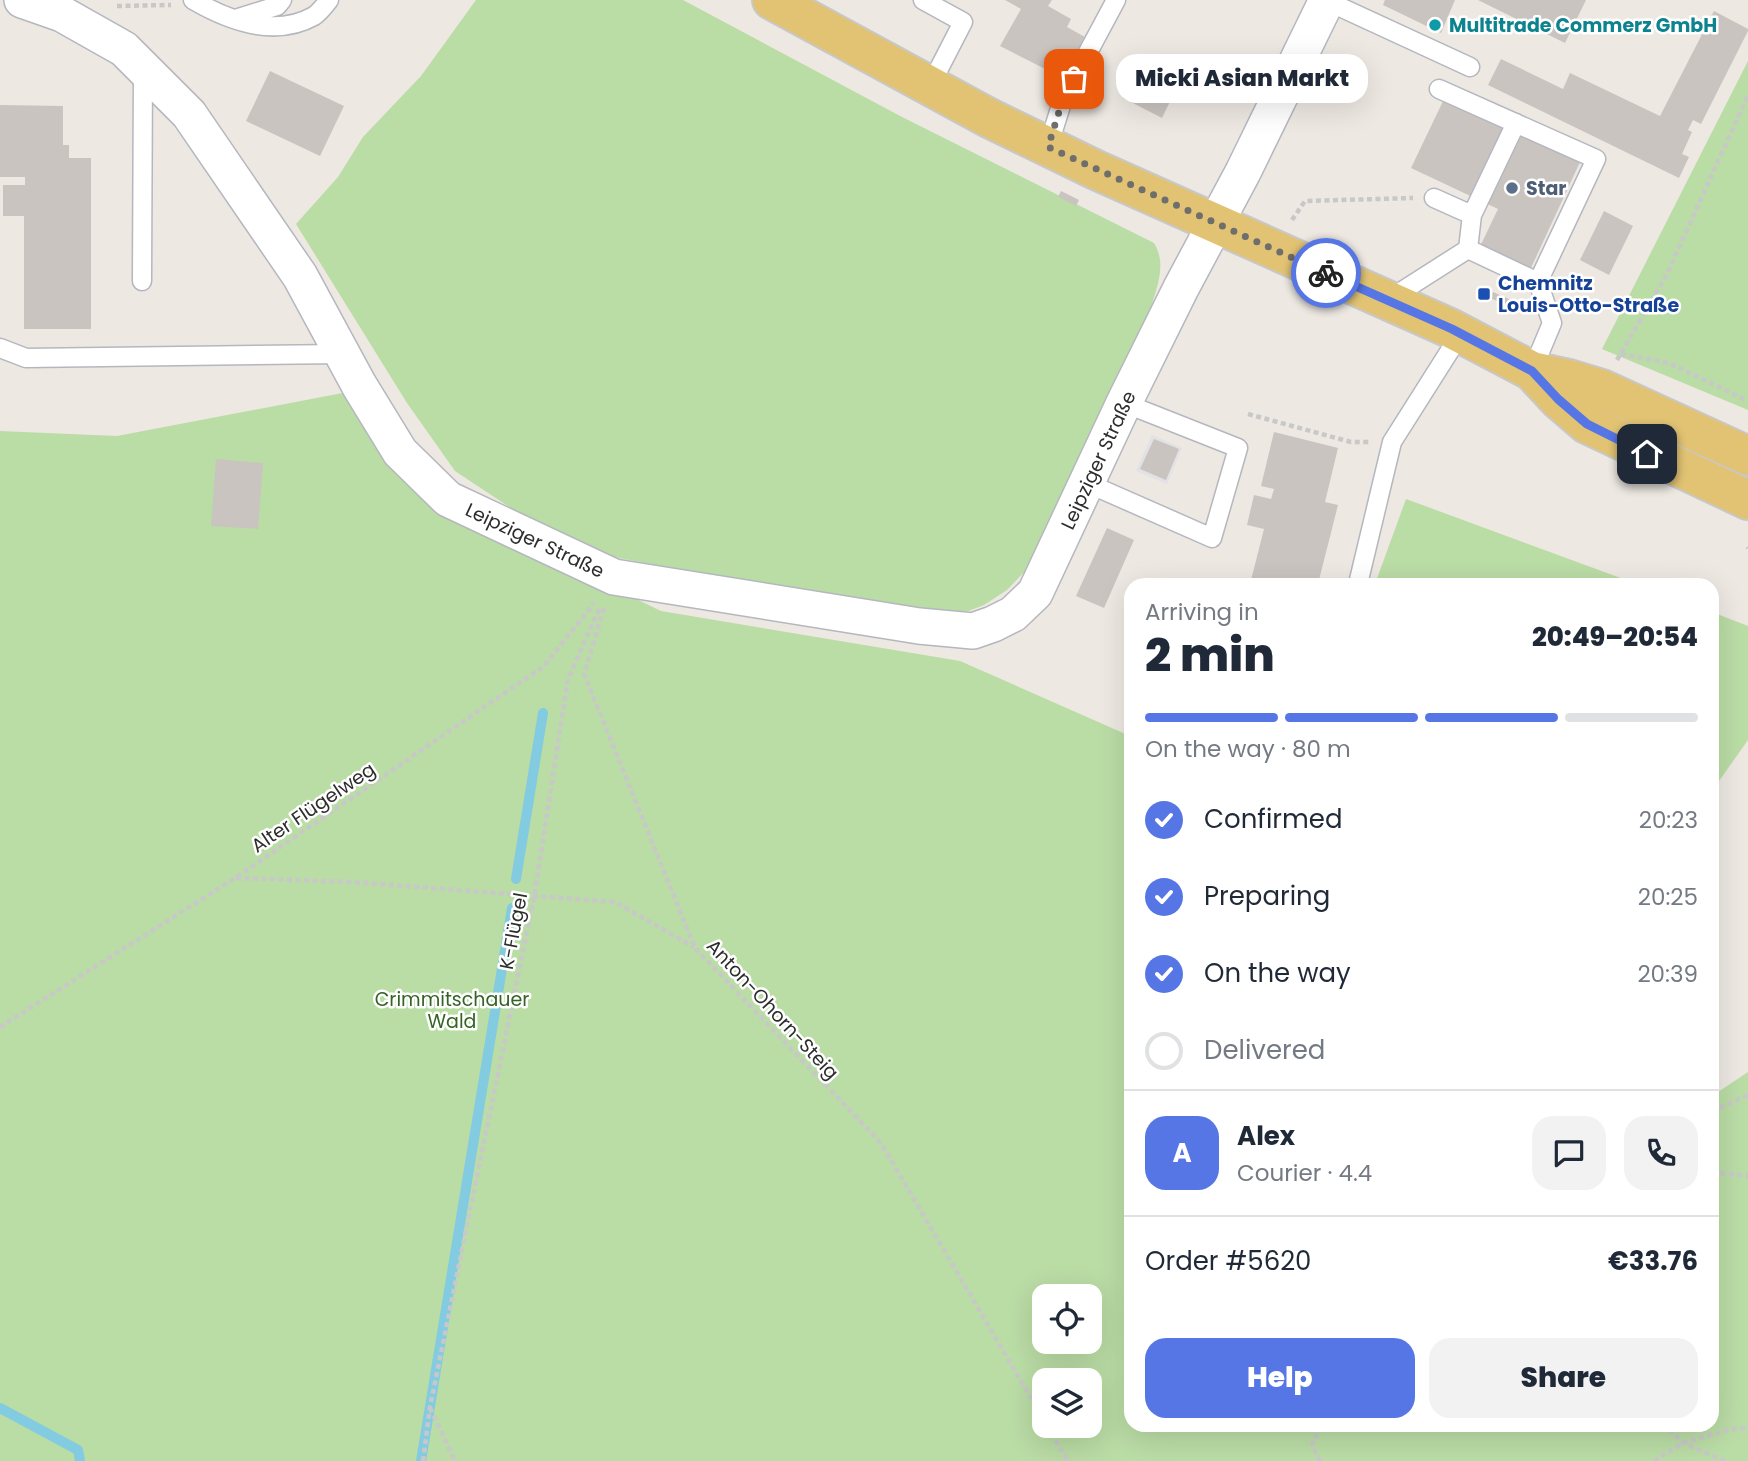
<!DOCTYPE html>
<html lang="en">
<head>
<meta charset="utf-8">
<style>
	:root { --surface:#fff; --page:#f2f2f3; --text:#1f2937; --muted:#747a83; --line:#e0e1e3; --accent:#5676e5 }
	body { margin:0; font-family:Poppins,sans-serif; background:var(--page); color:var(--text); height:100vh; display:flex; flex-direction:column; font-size:26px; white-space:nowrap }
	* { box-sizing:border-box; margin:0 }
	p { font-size:23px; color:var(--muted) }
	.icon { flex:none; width:38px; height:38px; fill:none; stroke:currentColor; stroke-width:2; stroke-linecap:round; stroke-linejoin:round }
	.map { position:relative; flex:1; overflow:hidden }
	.panel { position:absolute; left:1124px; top:578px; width:595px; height:854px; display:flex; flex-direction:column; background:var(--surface); border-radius:21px; box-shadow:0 7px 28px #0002 }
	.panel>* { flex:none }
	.fabs { position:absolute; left:1032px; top:1284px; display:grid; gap:14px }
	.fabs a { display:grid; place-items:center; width:70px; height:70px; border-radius:14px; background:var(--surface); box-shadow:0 7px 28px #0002; font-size:35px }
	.pin { position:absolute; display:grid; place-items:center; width:60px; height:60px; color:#fff; margin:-30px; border-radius:14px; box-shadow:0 4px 10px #0006 }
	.courier { position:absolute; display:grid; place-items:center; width:70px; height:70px; margin:-35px; border:5px solid #5676e5; border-radius:50%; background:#fff; color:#222; box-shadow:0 2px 9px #0007 }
	.bubble { position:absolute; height:49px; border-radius:21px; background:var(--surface); box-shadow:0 7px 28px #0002; font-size:23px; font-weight:800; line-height:49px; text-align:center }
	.head em { font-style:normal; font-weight:800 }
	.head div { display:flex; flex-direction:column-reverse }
	.head { display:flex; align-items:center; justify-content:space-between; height:119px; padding:0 21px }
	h1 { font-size:46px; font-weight:800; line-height:52px }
	.bar { display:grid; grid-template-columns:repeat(4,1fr); gap:10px 7px; align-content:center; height:84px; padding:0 21px }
	.bar i { height:9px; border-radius:5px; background:var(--line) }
	.bar .active { background:var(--accent) }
	.bar p { grid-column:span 4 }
	.line { display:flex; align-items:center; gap:18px; padding:0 21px; border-top:2px solid var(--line) }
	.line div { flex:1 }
	.round { display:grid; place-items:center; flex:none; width:74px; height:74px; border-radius:21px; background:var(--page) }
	ol { padding:0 21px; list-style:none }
	li { display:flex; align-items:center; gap:21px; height:77px }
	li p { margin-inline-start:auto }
	li .icon { padding:7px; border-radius:50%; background:var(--accent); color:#fff; stroke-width:4 }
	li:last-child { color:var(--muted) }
	li i { width:38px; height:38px; border:4px solid var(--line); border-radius:50% }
	.cta { display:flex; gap:14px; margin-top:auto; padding:14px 21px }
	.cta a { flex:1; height:80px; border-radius:21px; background:var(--accent); color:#fff; font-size:28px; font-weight:800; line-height:80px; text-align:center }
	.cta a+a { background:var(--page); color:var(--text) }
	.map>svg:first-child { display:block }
</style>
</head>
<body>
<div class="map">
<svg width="1748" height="1461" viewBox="0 0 1748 1461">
	<rect width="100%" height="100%" fill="#ede8e2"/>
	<path fill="#e2e1e6" d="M 1152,435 L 1182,448 L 1167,484 L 1136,471 Z"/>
	<path fill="#badca5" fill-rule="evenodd" d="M 476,0 L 683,0 L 902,117 L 1154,243 C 1167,264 1157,286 1151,308 L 1027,569 L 1007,590 L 984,605 L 958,615 L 800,593 L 614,557 L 538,526 L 455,471 L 407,403 L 296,224 L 338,177 L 363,137 L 421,76 Z
		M 1748,61 L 1748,410 L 1602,349 Z
		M 353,391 L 438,503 L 661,611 L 960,661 L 1130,736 L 1130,1424 L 1712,1424 L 1712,1096 L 1748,1072 L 1748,1461 L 0,1461 L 0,431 L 117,436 ZM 1045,1297 L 1090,1297 L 1090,1342 L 1045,1342 ZM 1045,1381 L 1090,1381 L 1090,1426 L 1045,1426 Z
		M 1406,499 L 1637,584 L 1375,584 Z
		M 1712,612 L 1748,626 L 1748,740 L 1712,791 Z"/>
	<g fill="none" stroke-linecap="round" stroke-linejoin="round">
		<path stroke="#82cbe1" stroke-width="10" d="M 516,879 L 543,713
			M 0,1408 L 78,1450 L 80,1461
			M 421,1461 L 512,908"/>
	</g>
	<path fill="#c9c4c0" d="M 1005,0 L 1052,0 L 1048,6 L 1071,19 L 1067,27 L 1085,37 L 1063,78 L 1000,46 L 1021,9 Z
		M 1385,0 L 1455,0 L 1441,33 L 1383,5 Z
		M 1478,0 L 1586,0 L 1565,43 Z
		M 1714,11 L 1748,29 L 1748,31 L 1701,124 L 1693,120 L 1688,130 L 1692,132 L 1682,154 L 1689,157 L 1679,178 L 1488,85 L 1501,59 L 1563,89 L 1570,73 L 1660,116 Z
		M 1143,58 L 1182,77 L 1162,118 L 1123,98 Z
		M 270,71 L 344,106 L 320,156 L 246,121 Z
		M 1445,97 L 1581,160 L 1524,283 L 1474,259 L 1498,209 L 1411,168 Z
		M 0,105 L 63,106 L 63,145 L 69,145 L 69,158 L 91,158 L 91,329 L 24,329 L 24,216 L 3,216 L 3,185 L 25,185 L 25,177 L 0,177 Z
		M 1061,191 L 1079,200 L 1076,206 L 1058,197 Z
		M 1604,211 L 1633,226 L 1609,275 L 1580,260 Z
		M 1493,292 L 1511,300 L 1509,306 L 1490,298 Z
		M 1274,432 L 1338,448 L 1325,502 L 1338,505 L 1318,584 L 1250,584 L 1264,529 L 1247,525 L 1254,495 L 1271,499 L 1274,489 L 1261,486 Z
		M 1154,439 L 1179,449 L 1166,480 L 1140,469 Z
		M 216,459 L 263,463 L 258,529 L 211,526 Z
		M 1107,528 L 1134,540 L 1104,608 L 1076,596 Z"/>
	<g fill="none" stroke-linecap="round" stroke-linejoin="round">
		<defs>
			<path id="service" d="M 193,0 C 229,21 275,38 314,16 C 320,12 325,5 329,0
				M 923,0 L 963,22 L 930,86
				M 1327,1 L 1470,67
				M 235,19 L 277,6 L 282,0
				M 1439,89 L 1596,159 L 1538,282 L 1552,323 L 1532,371
				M 1048,147 L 1063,99 L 1116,0
				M 1434,198 L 1472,215
				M 1468,249 L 1472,215 L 1516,123
				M 1468,249 L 1538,282
				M 142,281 L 143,69
				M 1388,300 L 1468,249
				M 0,348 L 26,358 L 343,354
				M 1087,483 L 1212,538 L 1238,448 L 1124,403
				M 1358,584 L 1392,442 L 1461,333"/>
			<path id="minor" d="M 22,0 L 62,14 L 124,49 L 189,114 L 300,276 L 359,385 L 400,452 L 448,499 L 614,577 L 919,626 L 973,631 L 993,624 L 1013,614 L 1035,593 L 1124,403 L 1181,288 L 1243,172 L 1327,0"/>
			<path id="primary" d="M 772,0 L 989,118 L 1096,170 L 1452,329 L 1532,371 L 1569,379 L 1602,389 L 1748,456
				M 1532,371 L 1558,399 L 1587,424 L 1748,500"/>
		</defs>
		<use href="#service" stroke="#b5b7bf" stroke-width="21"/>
		<use href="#minor" stroke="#b5b7bf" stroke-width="38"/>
		<use href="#primary" stroke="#c8c8c8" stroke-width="42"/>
		<path stroke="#c8c8c8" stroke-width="4.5" stroke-dasharray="5 3.5" stroke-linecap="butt" d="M 117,6 L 171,5
			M 1292,220 L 1305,201 L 1413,198
			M 1621,354 L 1669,363 L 1748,401
			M 1617,360 L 1667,274 L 1748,95
			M 1248,414 L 1351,442 L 1369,442
			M 1747,547 L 1748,548
			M 604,608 L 584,674 L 695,948 L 881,1143 L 1045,1422
			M 236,878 L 351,882 L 615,902 L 694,947
			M 0,1027 L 235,878 L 544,666 L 594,603
			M 1712,1111 L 1748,1095
			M 1712,1172 L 1748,1176
			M 430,1408 L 455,1461
			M 1663,1424 L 1683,1443 L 1725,1461
			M 1047,1426 L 1068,1461
			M 423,1461 L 430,1407 L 534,897 L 568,679 L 600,607
			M 1320,1461 L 1312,1445 L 1322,1424
			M 1654,1461 L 1683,1443 L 1732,1429 L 1748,1428"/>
		<use href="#service" stroke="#fff" stroke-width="18"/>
		<use href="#minor" stroke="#fff" stroke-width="35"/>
		<use href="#primary" stroke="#e1c373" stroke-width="38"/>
	</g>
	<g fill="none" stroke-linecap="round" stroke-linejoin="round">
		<path stroke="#706e6c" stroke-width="7" stroke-dasharray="0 12.6" d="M 1074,79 L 1063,99 L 1048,147 L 1326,273"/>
		<path stroke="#5676e5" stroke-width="9" d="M 1326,273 L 1452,329 L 1532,371 L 1558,399 L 1587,424 L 1647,454"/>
	</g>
	<circle fill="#0f9aa8" stroke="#fff" stroke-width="2.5" cx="1435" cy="25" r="7"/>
	<circle fill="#5c6f8a" stroke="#fff" stroke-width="2.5" cx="1512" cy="188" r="7"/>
	<rect fill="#1a4fb4" stroke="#fff" stroke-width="2.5" x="1477" y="287" width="14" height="14" rx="3.5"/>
	<g text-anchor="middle" stroke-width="5" stroke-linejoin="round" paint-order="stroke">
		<g font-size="19" font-weight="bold" fill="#0d838f" stroke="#fff" text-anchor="start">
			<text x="1449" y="32">Multitrade Commerz GmbH</text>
		</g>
		<g font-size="19" font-weight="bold" fill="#4e5e75" stroke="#fff" text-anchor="start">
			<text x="1526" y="195">Star</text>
		</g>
		<g font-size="19" font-weight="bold" fill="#164399" stroke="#fff" text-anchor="start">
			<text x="1498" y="290">Chemnitz<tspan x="1498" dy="22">Louis-Otto-Straße</tspan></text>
		</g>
		<g font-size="19" fill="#2d2d2d" stroke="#fff">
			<text transform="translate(1098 460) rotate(-65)" y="7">Leipziger Straße</text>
			<text transform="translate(535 540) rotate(25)" y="7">Leipziger Straße</text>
			<text transform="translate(313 807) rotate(-34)" y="7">Alter Flügelweg</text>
			<text transform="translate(513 931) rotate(-79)" y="7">K-Flügel</text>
			<text transform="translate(773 1009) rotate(47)" y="7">Anton-Ohorn-Steig</text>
		</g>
		<g font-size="19" fill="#346324" stroke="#fff">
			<text x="452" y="1006">Crimmitschauer<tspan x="452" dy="22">Wald</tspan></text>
		</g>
	</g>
</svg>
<div class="fabs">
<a><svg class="icon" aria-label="locate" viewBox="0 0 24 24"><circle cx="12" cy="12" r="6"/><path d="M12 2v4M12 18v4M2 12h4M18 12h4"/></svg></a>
<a><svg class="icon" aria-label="layers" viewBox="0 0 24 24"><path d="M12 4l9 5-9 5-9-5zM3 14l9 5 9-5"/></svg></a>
</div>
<div class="pin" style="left:1074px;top:79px;background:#ea580c"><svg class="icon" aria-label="bag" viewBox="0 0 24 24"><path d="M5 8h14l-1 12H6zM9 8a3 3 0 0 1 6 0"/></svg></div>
<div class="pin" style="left:1647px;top:454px;background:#1f2937"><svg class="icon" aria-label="home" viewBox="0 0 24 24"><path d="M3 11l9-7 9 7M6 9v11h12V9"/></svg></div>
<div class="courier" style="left:1326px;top:273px"><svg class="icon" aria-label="bike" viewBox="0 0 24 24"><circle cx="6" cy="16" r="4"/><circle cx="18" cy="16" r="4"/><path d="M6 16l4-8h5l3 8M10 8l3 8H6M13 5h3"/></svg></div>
<div class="bubble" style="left:1116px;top:54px;width:252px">Micki Asian Markt</div>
<section class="panel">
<div class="head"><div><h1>2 min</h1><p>Arriving in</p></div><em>20:49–20:54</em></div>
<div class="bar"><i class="active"></i><i class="active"></i><i class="active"></i><i></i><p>On the way · 80 m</p></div>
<ol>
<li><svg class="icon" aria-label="check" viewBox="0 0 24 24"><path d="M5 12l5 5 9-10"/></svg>Confirmed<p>20:23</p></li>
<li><svg class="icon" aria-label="check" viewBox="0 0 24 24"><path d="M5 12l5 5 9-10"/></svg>Preparing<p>20:25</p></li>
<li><svg class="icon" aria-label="check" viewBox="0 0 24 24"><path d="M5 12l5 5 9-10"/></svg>On the way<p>20:39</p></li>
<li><i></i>Delivered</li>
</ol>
<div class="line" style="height:126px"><b class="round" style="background:var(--accent);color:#fff">A</b><div><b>Alex</b><p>Courier · 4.4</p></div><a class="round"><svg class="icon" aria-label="chat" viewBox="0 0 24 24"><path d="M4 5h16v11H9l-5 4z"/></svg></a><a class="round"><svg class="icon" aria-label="phone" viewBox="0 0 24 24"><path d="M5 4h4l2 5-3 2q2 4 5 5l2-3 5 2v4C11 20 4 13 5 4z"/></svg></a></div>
<div class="line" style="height:91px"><div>Order #5620</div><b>€33.76</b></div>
<div class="cta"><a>Help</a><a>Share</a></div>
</section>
</div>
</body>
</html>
